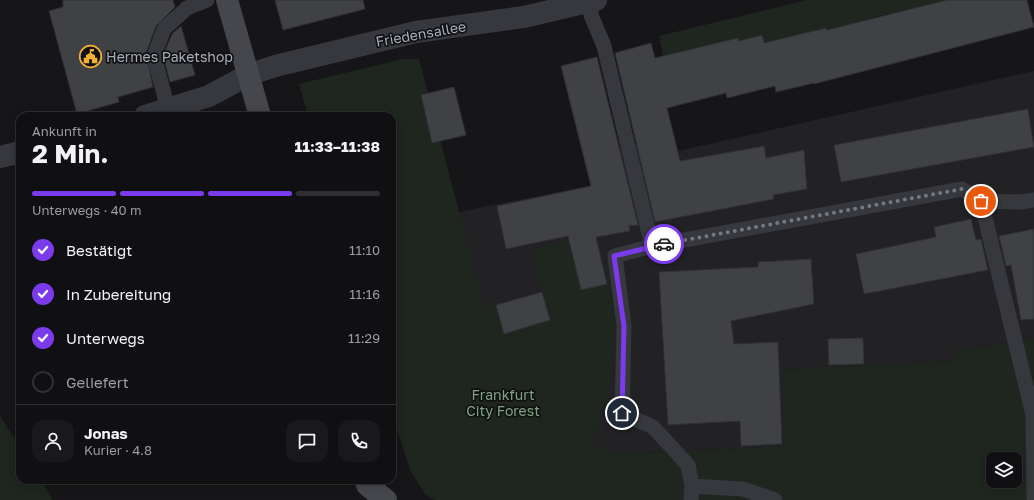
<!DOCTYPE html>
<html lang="de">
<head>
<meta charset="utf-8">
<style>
	:root { --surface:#101012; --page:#19191b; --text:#f1f3f6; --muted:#9c9d9f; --line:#303032; --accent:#7c3aed }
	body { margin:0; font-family:"Golos Text",sans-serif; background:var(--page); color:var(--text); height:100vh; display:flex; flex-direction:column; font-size:15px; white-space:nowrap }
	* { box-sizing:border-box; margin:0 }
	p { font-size:13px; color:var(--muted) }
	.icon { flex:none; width:22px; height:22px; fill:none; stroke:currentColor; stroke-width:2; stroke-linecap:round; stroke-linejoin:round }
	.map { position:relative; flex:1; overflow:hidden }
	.sheet { position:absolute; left:16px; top:112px; width:380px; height:372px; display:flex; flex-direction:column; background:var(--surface); border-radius:12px; box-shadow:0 2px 10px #0003,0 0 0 1px var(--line) }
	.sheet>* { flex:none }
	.fabs { position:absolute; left:986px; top:452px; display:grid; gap:8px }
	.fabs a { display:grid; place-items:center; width:36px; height:36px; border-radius:8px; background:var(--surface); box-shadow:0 2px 10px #0003,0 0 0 1px var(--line); font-size:20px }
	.pin { position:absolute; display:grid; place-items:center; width:34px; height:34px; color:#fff; margin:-17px; border:2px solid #fff; border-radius:50%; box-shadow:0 1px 4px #0007 }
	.courier { position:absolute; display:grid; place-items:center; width:40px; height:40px; margin:-20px; border:3px solid #7c3aed; border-radius:50%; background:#fff; color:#222; box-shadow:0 1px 5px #0007 }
	.overview em { font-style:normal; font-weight:700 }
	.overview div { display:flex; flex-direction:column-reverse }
	.overview { display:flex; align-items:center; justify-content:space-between; height:68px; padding:0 16px }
	h1 { font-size:26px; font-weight:700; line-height:30px }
	.bar { display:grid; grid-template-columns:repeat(4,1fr); gap:6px 4px; align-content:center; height:48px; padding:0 16px }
	.bar i { height:5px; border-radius:3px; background:var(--line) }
	.bar .on { background:var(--accent) }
	.bar p { grid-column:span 4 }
	.line { display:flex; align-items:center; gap:10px; padding:0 16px; border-top:1px solid var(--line) }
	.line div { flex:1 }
	.round { display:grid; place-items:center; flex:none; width:42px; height:42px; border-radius:12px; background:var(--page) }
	ol { padding:0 16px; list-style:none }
	li { display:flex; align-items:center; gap:12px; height:44px }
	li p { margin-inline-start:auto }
	li .icon { padding:4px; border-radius:50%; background:var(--accent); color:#fff; stroke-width:4 }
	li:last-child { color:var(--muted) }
	li i { width:22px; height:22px; border:2px solid var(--line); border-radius:50% }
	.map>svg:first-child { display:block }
</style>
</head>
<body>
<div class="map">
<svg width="1034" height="500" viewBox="0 0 1034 500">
	<rect width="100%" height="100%" fill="#161618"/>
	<path fill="#222225" d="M 1034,71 L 1034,338 L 956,351 L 956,361 L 783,369 L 786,446 L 621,454 L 617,467 L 474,400 L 459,212 L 620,180 L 612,150 L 674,135 L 678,151 Z"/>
	<path fill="#1e261f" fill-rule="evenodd" d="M 807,0 L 947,0 L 913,11 L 912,8 L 897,12 L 898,14 L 889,17 L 888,14 L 874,17 L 875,20 L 827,30 L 826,28 L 811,32 L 802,37 L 801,34 L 788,37 L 788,39 L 764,45 L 762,35 L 739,41 L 738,38 L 688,50 L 664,59 L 659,36 Z
		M 403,59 L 419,59 L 484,307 L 542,292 L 531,249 L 597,233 L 615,315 L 611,383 L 592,445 L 621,454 L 785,446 L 782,369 L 955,361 L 956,351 L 1034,338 L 1034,500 L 435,500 L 425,494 L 411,472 L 392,414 L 392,116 L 308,116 L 299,84 ZM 993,459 L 1015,459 L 1015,481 L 993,481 Z
		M 0,416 L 20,447 L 20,480 L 41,480 L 53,500 L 0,500 Z"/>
	<path fill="#404145" stroke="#303034" d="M 63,0 L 173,0 L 175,7 L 156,26 L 146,53 L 153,87 L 118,97 L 119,102 L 77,114 L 49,11 L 63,7 Z
		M 275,0 L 363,0 L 365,9 L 283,30 Z
		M 947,0 L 1027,0 L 1034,27 L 814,84 L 814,83 L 776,92 L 775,86 L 727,98 L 726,93 L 667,108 L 680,161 L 764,146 L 766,158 L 804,150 L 807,189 L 773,195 L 774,199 L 655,222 L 615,53 L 651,43 L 655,58 L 738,38 L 739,41 L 762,35 L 764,43 L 826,28 L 827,30 Z
		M 181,26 L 195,75 L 170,82 L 163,56 L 172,34 Z
		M 597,57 L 638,225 L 629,226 L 630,231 L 596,237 L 607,284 L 581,290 L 568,236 L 506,249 L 497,206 L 591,186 L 561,66 Z
		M 454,87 L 466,135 L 432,143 L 421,95 Z
		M 1028,109 L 1034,147 L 841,182 L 834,145 Z
		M 971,219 L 976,240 L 981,239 L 988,270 L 864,294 L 856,254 L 936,237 L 934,227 Z
		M 1034,229 L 1034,319 L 1021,320 L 1011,265 L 1006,266 L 999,236 Z
		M 811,259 L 814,304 L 731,321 L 734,344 L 778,342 L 782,444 L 741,446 L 740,421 L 668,425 L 659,272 L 758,267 L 758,262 Z
		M 542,292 L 550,320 L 504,334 L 496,305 Z
		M 863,338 L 864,364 L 829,365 L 828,339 Z"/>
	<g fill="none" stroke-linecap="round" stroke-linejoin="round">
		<path stroke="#37383d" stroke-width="15" d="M 591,1 L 591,15 L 604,46 L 652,246 L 615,256 L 624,326 L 622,413 L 653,427 L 688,465 L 692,486 L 691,500
			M 168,109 L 154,56 L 164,29 L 187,8 L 207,0
			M 981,201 L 1021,202 L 1034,200
			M 652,246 L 962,189 L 981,201 L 1033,415 L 1034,500
			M 692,486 L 743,489 L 775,500"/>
		<path stroke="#37383d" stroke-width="22" d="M 145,116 L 209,96 L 248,75 L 275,66 L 416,32 L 524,17 L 596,0
			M 0,157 L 20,152"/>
		<path stroke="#45474d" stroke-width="22" d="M 227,0 L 260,116
			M 367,485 L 386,500"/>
	</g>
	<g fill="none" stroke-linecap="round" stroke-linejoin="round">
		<path stroke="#757880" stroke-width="4" stroke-dasharray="0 7.2" d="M 664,244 L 962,189 L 981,201"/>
		<path stroke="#7c3aed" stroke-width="5" d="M 622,413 L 624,326 L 614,256 L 664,244"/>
	</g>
	<defs>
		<symbol id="civic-ring" viewBox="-11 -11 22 22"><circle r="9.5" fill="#111113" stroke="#f2b134" stroke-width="1.5"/><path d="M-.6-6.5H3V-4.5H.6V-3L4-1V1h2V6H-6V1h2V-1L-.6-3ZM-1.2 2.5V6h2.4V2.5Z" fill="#f2b134"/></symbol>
	</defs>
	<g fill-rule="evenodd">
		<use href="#civic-ring" x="78" y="44" width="25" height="25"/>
	</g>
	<g text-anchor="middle" stroke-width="3.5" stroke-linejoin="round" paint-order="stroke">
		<g font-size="14" fill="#a8adb8" stroke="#111113">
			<text transform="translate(421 34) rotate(-10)" y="5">Friedensallee</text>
		</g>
		<g font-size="14" fill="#a8adb8" stroke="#111113" text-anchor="start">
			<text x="106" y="62">Hermes Paketshop</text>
		</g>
		<g font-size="14" fill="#7fa381" stroke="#111113">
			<text x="503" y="400">Frankfurt<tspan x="503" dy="16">City Forest</tspan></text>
		</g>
	</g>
</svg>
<div class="fabs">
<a><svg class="icon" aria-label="layers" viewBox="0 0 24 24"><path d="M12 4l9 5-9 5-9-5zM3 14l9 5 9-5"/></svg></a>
</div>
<div class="pin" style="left:981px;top:201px;background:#ea580c"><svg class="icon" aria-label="bag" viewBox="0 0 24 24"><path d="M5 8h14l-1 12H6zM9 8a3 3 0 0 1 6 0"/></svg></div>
<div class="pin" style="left:622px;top:413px;background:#1f2937"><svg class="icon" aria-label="home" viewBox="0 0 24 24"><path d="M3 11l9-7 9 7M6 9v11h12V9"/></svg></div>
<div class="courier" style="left:664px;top:244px"><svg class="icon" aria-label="car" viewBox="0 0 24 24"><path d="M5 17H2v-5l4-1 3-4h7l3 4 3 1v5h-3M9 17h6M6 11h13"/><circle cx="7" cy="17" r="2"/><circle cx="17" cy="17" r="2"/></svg></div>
<section class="sheet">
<div class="overview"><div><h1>2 Min.</h1><p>Ankunft in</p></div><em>11:33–11:38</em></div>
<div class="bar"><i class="on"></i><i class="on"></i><i class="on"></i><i></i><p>Unterwegs · 40 m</p></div>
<ol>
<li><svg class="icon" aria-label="check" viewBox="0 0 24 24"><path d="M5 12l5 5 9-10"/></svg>Bestätigt<p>11:10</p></li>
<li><svg class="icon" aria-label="check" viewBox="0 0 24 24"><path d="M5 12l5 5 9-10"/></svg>In Zubereitung<p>11:16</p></li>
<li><svg class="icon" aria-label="check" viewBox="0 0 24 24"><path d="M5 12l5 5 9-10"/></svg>Unterwegs<p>11:29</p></li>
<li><i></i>Geliefert</li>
</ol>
<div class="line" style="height:72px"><a class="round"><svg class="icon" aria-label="person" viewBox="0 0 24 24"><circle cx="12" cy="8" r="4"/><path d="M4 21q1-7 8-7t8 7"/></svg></a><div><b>Jonas</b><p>Kurier · 4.8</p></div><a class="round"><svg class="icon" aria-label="chat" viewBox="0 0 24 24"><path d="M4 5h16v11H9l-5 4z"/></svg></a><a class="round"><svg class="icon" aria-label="phone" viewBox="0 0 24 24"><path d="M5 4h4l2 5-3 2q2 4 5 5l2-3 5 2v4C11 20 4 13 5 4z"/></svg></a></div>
</section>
</div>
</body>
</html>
